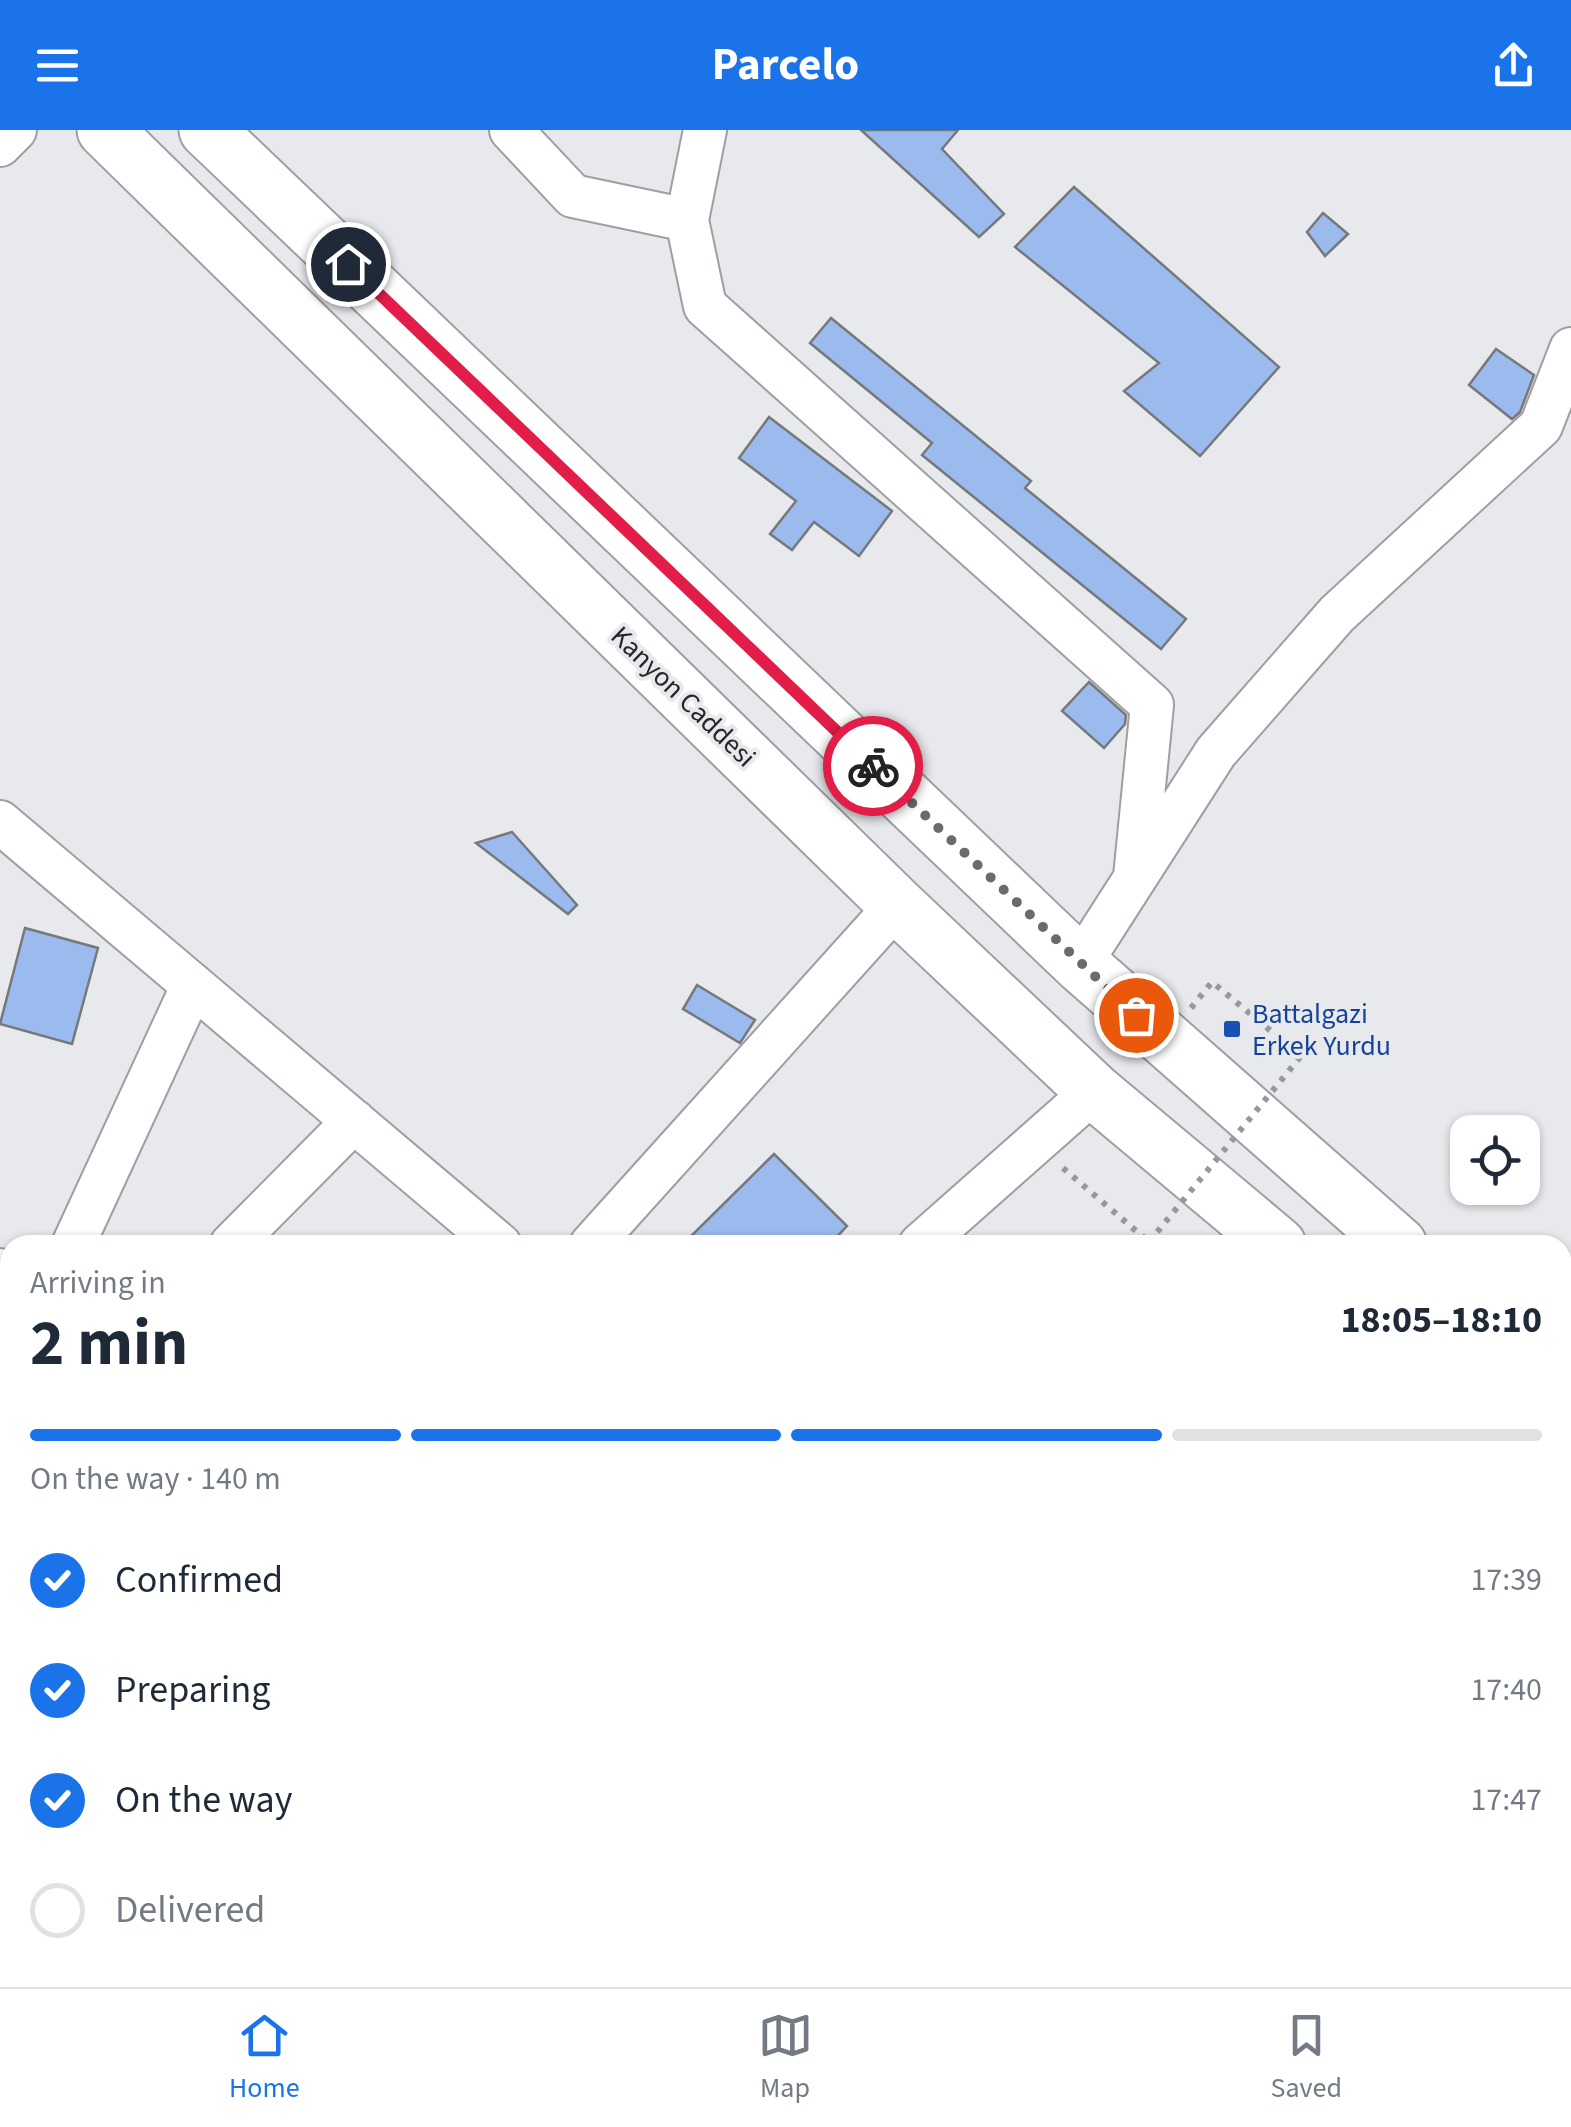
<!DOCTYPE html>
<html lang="en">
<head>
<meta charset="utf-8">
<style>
	:root { --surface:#fff; --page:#f6f6f7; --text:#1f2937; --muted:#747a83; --line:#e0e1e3; --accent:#1a73e8 }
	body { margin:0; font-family:"Source Sans 3",sans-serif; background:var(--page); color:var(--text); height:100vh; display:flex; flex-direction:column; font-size:38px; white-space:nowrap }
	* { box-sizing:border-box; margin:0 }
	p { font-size:32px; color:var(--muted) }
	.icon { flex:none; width:55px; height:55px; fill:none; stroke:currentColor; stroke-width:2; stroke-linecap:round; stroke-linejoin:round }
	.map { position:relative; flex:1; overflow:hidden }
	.drawer { position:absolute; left:0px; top:1105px; width:1572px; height:752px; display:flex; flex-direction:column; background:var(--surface); border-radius:30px 30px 0 0; box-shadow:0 2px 8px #0004 }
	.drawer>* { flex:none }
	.tools { position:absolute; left:1450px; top:985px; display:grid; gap:20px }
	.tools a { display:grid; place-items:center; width:90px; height:90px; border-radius:20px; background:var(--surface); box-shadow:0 2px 8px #0004; font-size:50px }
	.pin { position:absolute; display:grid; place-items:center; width:85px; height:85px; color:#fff; margin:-42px; border:5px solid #fff; border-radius:50%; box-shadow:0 2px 10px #0007 }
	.courier { position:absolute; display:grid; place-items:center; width:100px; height:100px; margin:-50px; border:8px solid #e11d48; border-radius:50%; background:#fff; color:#222; box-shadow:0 2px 12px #0007 }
	.summary em { font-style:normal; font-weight:700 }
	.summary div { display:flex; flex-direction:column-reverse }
	.summary { display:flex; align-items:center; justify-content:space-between; height:170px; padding:0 30px }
	h1 { font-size:65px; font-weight:700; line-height:75px }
	.bar { display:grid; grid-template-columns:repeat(4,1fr); gap:15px 10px; align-content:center; height:120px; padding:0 30px }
	.bar i { height:12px; border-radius:8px; background:var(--line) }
	.bar .active { background:var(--accent) }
	.bar p { grid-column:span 4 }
	ol { padding:0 30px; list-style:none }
	li { display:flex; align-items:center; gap:30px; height:110px }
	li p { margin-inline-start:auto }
	li .icon { padding:10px; border-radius:50%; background:var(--accent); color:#fff; stroke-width:4 }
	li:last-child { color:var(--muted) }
	li i { width:55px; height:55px; border:5px solid var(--line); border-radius:50% }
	header { display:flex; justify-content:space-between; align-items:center; height:130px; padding:0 30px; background:var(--accent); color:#fff; font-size:45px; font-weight:700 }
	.tab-bar { display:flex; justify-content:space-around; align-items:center; height:140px; border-top:2px solid var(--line); background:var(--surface); font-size:28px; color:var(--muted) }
	.tab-bar a { display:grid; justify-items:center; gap:5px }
	.tab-bar .active { color:var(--accent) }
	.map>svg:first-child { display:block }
</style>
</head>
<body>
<header><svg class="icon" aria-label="menu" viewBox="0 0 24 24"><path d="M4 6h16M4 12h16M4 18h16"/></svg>Parcelo<svg class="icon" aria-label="share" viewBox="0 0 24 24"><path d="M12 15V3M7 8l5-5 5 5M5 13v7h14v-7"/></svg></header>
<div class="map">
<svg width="1571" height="1857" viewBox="0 0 1571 1857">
	<rect width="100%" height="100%" fill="#e7e9ec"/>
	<path fill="#9bbbef" stroke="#76787b" stroke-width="2.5" d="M 861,0 L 958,0 L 942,19 L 1004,84 L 979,107 Z
		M 1074,57 L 1279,237 L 1200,326 L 1124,261 L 1159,233 L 1015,117 Z
		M 1323,83 L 1348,104 L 1325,126 L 1307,102 Z
		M 831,188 L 1031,351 L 1025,358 L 1186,489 L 1161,519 L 922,325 L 932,313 L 810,213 Z
		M 1496,219 L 1534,245 L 1520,282 L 1512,289 L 1469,255 Z
		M 769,287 L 892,381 L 859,426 L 814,392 L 792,420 L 770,404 L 796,371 L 739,328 Z
		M 1089,552 L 1126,585 L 1125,594 L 1104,618 L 1062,581 Z
		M 512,702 L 577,775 L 568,784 L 476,713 Z
		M 25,798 L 98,818 L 72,914 L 0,894 Z
		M 697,855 L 755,890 L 740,913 L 683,879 Z
		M 774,1024 L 847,1096 L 829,1115 L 682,1115 Z"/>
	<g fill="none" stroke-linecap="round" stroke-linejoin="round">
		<defs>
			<path id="minor" d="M 511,0 L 573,66 L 687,90
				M 705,0 L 687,90 L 705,176 L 1152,575 L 1135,747
				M 0,15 L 15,0
				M 0,692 L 500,1115
				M 1080,834 L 1216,622 L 1337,484 L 1541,296 L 1571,219
				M 73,1115 L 193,855
				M 231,1115 L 354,991
				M 591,1115 L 897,775
				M 920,1115 L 1094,961
				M 0,1140 L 10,1142
				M 0,1722 L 10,1712
				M 227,1857 L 235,1848
				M 1560,1857 L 1571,1854"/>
			<path id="highway" d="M 105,0 L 897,775 L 1094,961 L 1278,1115
				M 207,0 L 1080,834 L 1399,1115
				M 1562,1252 L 1571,1259
				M 1562,1351 L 1571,1358"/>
		</defs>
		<use href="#minor" stroke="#9d9fa2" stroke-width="46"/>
		<use href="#highway" stroke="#9d9fa2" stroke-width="59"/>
		<path stroke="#96989a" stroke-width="6" stroke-dasharray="5 8" stroke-linecap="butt" d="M 1191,878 L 1212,852 L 1301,926
			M 1063,1038 L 1149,1112"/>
		<use href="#minor" stroke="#fff" stroke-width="42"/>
		<use href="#highway" stroke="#fff" stroke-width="55"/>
		<path stroke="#96989a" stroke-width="6" stroke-dasharray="5 8" stroke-linecap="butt" d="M 1149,1112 L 1301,926"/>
	</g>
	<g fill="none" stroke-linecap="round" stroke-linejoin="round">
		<path stroke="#6a6b6d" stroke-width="10" stroke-dasharray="0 18" d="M 873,636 L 1136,885"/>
		<path stroke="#e11d48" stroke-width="12" d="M 348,134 L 873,636"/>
	</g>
	<rect fill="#1a4fb4" stroke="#e7e9ec" stroke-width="4" x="1222" y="889" width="20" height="20" rx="5"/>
	<g text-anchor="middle" stroke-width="8" stroke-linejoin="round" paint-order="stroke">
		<g font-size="28" fill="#262728" stroke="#e7e9ec">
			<text transform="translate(684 566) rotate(44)" y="10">Kanyon Caddesi</text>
		</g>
		<g font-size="28" fill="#164399" stroke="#e7e9ec" text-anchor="start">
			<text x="1252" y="893">Battalgazi<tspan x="1252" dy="32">Erkek Yurdu</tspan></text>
		</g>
	</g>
</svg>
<div class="tools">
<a><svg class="icon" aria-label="locate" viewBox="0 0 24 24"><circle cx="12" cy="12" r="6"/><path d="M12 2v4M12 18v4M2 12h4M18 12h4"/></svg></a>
</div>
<div class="pin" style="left:1136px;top:885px;background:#ea580c"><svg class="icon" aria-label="bag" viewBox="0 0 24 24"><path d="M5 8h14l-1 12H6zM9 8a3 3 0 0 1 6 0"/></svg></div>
<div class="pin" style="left:348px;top:134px;background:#1f2937"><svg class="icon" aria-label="home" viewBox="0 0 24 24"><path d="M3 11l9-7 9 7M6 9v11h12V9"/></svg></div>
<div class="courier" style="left:873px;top:636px"><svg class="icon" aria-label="bike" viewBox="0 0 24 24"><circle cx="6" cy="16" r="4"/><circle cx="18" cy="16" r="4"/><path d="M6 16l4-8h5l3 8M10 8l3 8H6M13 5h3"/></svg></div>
<section class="drawer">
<div class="summary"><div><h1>2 min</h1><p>Arriving in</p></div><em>18:05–18:10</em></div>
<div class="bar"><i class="active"></i><i class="active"></i><i class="active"></i><i></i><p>On the way · 140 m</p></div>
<ol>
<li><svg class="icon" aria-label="check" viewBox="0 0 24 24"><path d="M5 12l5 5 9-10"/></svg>Confirmed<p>17:39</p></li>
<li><svg class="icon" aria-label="check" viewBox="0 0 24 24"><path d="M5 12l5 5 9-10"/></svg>Preparing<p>17:40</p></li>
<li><svg class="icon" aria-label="check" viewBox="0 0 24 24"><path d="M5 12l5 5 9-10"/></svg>On the way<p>17:47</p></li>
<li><i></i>Delivered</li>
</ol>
</section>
</div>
<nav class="tab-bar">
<a class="active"><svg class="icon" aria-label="home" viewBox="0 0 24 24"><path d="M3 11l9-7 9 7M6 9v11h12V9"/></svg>Home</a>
<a><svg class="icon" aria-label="map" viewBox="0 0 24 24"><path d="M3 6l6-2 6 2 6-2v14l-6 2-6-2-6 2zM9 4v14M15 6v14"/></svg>Map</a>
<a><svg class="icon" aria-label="saved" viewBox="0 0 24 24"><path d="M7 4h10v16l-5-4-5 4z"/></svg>Saved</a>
</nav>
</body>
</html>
